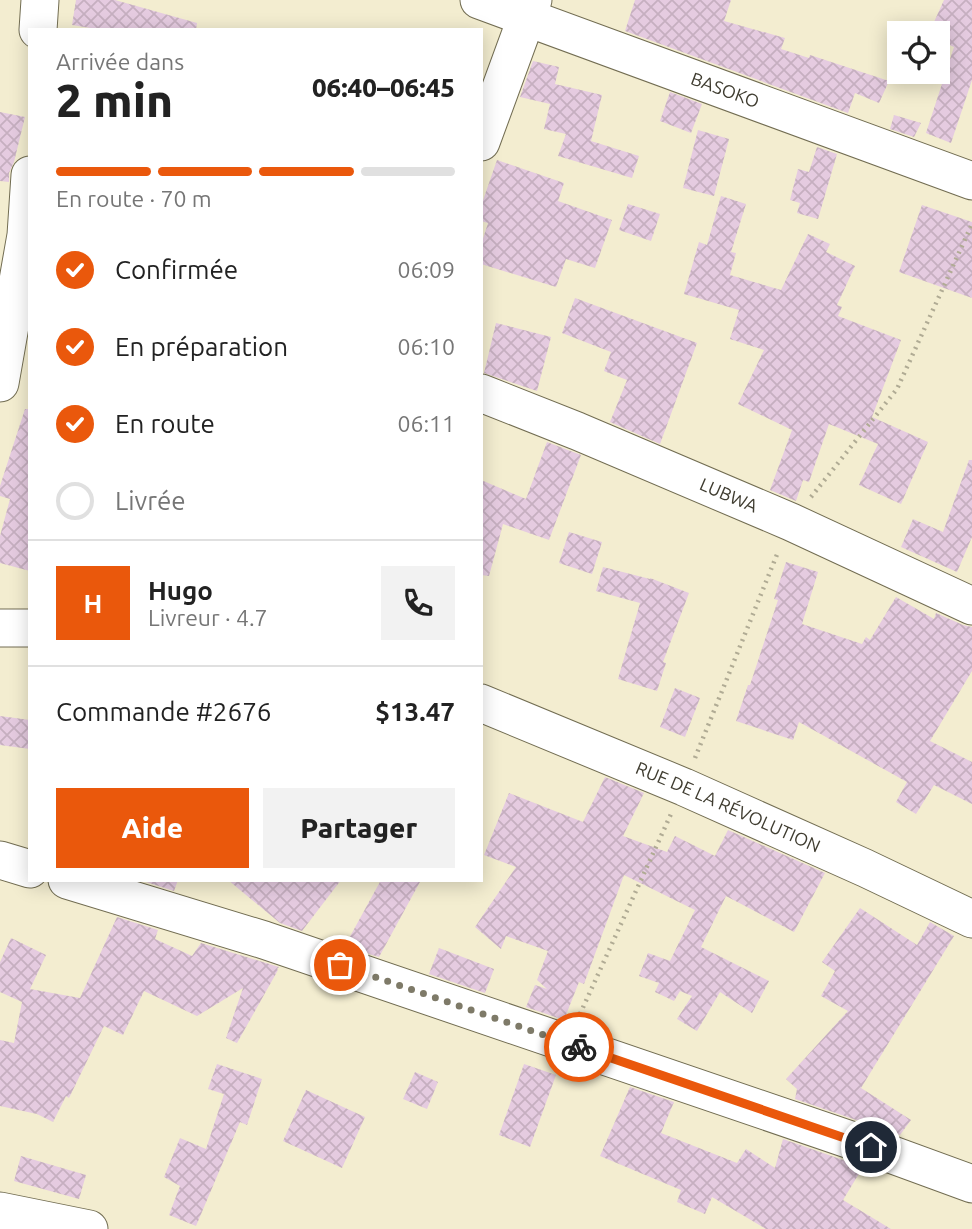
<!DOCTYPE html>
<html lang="fr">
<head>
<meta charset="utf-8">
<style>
	:root { --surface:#fff; --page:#f2f2f2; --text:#222; --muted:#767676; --line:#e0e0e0; --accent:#ea580c }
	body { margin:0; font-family:Ubuntu,sans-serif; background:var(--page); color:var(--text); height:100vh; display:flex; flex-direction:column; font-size:26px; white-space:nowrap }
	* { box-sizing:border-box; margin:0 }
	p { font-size:23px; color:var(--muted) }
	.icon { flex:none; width:38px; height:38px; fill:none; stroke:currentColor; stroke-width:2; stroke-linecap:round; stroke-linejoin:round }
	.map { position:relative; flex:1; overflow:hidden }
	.details { position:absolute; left:28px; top:28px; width:455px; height:854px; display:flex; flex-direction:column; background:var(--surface); border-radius:0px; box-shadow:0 4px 18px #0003 }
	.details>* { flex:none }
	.buttons { position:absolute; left:887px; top:21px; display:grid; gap:14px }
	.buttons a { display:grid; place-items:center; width:63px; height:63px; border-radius:0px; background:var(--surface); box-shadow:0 4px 18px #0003; font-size:35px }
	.pin { position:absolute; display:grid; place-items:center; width:60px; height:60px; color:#fff; margin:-30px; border:4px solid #fff; border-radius:50%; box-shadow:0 2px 7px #0007 }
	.courier { position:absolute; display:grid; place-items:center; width:70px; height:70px; margin:-35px; border:5px solid #ea580c; border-radius:50%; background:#fff; color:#222; box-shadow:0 2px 9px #0007 }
	.summary em { font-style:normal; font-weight:800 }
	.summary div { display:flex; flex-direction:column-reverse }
	.summary { display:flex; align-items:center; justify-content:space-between; height:119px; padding:0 28px }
	h1 { font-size:46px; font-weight:800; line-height:52px }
	.bar { display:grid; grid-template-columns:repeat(4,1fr); gap:10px 7px; align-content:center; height:84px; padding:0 28px }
	.bar i { height:9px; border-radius:5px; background:var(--line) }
	.bar .current { background:var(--accent) }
	.bar p { grid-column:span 4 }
	.line { display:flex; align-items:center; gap:18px; padding:0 28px; border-top:2px solid var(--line) }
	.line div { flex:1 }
	.round { display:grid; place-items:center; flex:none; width:74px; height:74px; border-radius:0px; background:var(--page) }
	ol { padding:0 28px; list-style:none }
	li { display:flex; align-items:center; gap:21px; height:77px }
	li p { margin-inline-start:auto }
	li .icon { padding:7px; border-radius:50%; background:var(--accent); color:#fff; stroke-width:4 }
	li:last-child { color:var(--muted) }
	li i { width:38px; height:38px; border:4px solid var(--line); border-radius:50% }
	.button { display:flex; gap:14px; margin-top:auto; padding:14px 28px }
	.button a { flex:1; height:80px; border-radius:0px; background:var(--accent); color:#fff; font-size:28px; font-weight:800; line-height:80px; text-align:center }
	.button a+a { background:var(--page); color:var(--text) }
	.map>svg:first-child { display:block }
</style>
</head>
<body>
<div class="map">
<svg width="972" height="1229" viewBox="0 0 972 1229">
	<defs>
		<pattern id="building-cross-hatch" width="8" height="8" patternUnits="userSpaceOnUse" patternTransform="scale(1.75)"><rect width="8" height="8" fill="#e5cbe0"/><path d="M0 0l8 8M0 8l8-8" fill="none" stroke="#c6afc0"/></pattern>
	</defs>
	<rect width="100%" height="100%" fill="#f3edd0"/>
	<path fill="url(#building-cross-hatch)" d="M 76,0 L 115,0 L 197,23 L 196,30 L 103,30 L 72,25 Z
		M 635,0 L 731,0 L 724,21 L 785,38 L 781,49 L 809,58 L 810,55 L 889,81 L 879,103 L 855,93 L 848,113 L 625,31 Z
		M 944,0 L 972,0 L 972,80 L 951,143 L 926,133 L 954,47 L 938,40 L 938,33 L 929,33 Z
		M 533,61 L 559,67 L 555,84 L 602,95 L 591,141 L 639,156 L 632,178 L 558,156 L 566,134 L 544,129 L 550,104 L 520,97 Z
		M 670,92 L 702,104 L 691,133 L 660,121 Z
		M 0,112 L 25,117 L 14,162 L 9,173 L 9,182 L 0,181 Z
		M 894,115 L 921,123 L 914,137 L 890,129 Z
		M 698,130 L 729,139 L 714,196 L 683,188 Z
		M 817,147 L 837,154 L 818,219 L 797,213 L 800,203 L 790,200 L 798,169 L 809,172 Z
		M 497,160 L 564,183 L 558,201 L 612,220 L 595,268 L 566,259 L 556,287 L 481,264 L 481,245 L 488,223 L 481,221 L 481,206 Z
		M 721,196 L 746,204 L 731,252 L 736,253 L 730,275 L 781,290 L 808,234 L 830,244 L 826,252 L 855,266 L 837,305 L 842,307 L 838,316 L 901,340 L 872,417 L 928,442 L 901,504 L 859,485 L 878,444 L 829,424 L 809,482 L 803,480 L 796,501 L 770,490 L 792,430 L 738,404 L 764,350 L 730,339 L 739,310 L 684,294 L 699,242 L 707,245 Z
		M 628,204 L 660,214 L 651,241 L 619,230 Z
		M 922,205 L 972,222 L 972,298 L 899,272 Z
		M 575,298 L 697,343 L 660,444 L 610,422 L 627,380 L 604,371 L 611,352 L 562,333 Z
		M 496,323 L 551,337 L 537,391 L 484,373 Z
		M 25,409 L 30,409 L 30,571 L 0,563 L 0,536 L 10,499 L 0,496 L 0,486 Z
		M 547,442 L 581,455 L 549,540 L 503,524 L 489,576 L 481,575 L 481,480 L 526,499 Z
		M 969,460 L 972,460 L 972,537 L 957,572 L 901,547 L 913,519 L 943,532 Z
		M 569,532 L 602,542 L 592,574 L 559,563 Z
		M 786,562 L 818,572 L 802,624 L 862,644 L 866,637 L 870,640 L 896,597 L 934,619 L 936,613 L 963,625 L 972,627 L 972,671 L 930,741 L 972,762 L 972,804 L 934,785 L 916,814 L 896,802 L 907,782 L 799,722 L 793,740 L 736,721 L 748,685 L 750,685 L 778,600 L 774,599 Z
		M 603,567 L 650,579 L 650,578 L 689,593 L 663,662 L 666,663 L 657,691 L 618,679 L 640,603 L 596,591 Z
		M 675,688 L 700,698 L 685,737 L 660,727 Z
		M 0,716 L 30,720 L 30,749 L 0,745 Z
		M 605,777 L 644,793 L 623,836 L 667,852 L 675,836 L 715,856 L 728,830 L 825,873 L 794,932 L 726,896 L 701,947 L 769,981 L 752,1013 L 720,992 L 697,1031 L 677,1019 L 692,996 L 680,991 L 674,1001 L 655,992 L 659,983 L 639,976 L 648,953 L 670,961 L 695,910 L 624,875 L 584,984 L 579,982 L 564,1020 L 526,1007 L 535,985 L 547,989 L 537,980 L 548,951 L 506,936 L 501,949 L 475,927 L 516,867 L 484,855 L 509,793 L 583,822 Z
		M 140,880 L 178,880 L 174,891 Z
		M 228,880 L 341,880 L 302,931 L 280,923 Z
		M 381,880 L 421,880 L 379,957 L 369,954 L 347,942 Z
		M 860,908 L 917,945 L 930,922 L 954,936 L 861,1088 L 911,1120 L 900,1135 L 795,1099 L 797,1089 L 786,1079 L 848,1011 L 821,996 L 835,971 L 822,962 Z
		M 117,917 L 158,930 L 155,939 L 192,956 L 201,943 L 279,967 L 277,969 L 278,970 L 237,1043 L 226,1038 L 243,988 L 197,1016 L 144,991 L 123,1035 L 104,1026 L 69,1098 L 66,1096 L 53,1122 L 37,1114 L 0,1106 L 0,1040 L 14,1043 L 22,1002 L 0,992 L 0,962 L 11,938 L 46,955 L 30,989 L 80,998 Z
		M 439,948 L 494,969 L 485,993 L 429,974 Z
		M 217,1064 L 262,1079 L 247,1125 L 240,1122 L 196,1226 L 169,1215 L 180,1186 L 164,1177 L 180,1138 L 206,1149 L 224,1094 L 208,1089 Z
		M 524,1064 L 556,1075 L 530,1147 L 499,1135 Z
		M 415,1072 L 438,1082 L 427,1109 L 403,1099 Z
		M 630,1087 L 674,1102 L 661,1133 L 737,1163 L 746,1149 L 775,1168 L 783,1139 L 863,1167 L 843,1200 L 891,1229 L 766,1229 L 712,1197 L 705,1214 L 677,1202 L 681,1190 L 600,1156 Z
		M 306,1090 L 365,1117 L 342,1168 L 283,1141 Z
		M 21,1156 L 86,1175 L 79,1199 L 14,1181 Z"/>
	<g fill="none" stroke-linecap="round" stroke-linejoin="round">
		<defs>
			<g id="minor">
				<path id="s1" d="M 479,0 L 972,181"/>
				<path d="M 38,30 L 40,0"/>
				<path d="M 481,142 L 533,0"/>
				<path d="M 0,383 L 26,235 L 30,175"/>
				<path id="s2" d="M 481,393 L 577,431 L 791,522 L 972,606"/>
				<path d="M 0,628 L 30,628"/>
				<path id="s3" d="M 481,703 L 684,787 L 865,868 L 972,919"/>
				<path d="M 0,860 L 30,869"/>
				<path d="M 67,880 L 264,940 L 871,1147 L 972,1184"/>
				<path d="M 0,1211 L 89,1229"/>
			</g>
		</defs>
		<use href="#minor" stroke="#726d52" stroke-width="39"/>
		<path stroke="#b0ab94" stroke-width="4.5" stroke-dasharray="2 5" stroke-linecap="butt" d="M 811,497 L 897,389 L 972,224
			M 695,758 L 778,552
			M 580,1014 L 671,814"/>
		<use href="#minor" stroke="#fff" stroke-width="37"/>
	</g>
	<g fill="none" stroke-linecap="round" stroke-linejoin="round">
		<path stroke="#7e7a68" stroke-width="7" stroke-dasharray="0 12.6" d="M 340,965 L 579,1047"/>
		<path stroke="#ea580c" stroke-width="9" d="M 579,1047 L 871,1147"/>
	</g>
	<g text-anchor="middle" stroke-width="6" stroke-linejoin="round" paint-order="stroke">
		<g font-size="18" fill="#3f3c30" stroke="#fff">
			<text dy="6" stroke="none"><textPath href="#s1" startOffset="262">BASOKO</textPath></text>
			<text dy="6" stroke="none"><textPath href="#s2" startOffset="268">LUBWA</textPath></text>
			<text dy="6" stroke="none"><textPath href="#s3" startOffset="268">RUE DE LA RÉVOLUTION</textPath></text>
		</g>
	</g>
</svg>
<div class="buttons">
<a><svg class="icon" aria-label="locate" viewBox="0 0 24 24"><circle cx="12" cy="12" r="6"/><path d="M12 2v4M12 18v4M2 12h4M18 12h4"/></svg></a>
</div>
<div class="pin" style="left:340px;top:965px;background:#ea580c"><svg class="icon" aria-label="bag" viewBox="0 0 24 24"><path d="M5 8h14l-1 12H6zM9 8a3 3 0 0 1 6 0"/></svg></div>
<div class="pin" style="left:871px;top:1147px;background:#1f2937"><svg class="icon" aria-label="home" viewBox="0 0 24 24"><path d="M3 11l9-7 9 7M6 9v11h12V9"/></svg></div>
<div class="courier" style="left:579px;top:1047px"><svg class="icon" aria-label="bike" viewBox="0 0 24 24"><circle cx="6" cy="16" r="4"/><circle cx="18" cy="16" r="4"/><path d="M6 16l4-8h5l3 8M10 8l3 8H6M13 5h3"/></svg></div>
<section class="details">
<div class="summary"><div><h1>2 min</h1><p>Arrivée dans</p></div><em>06:40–06:45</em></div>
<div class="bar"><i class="current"></i><i class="current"></i><i class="current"></i><i></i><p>En route · 70 m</p></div>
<ol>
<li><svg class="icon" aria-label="check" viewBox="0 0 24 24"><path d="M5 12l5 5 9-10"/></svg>Confirmée<p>06:09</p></li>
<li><svg class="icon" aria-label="check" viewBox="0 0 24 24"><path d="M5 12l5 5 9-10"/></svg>En préparation<p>06:10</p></li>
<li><svg class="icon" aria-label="check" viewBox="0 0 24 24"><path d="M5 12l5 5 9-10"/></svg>En route<p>06:11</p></li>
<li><i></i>Livrée</li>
</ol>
<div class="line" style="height:126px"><b class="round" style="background:var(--accent);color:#fff">H</b><div><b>Hugo</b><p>Livreur · 4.7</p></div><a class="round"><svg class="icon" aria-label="phone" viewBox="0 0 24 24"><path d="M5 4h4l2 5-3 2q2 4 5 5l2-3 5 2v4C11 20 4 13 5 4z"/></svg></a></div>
<div class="line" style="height:91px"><div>Commande #2676</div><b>$13.47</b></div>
<div class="button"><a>Aide</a><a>Partager</a></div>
</section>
</div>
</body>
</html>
